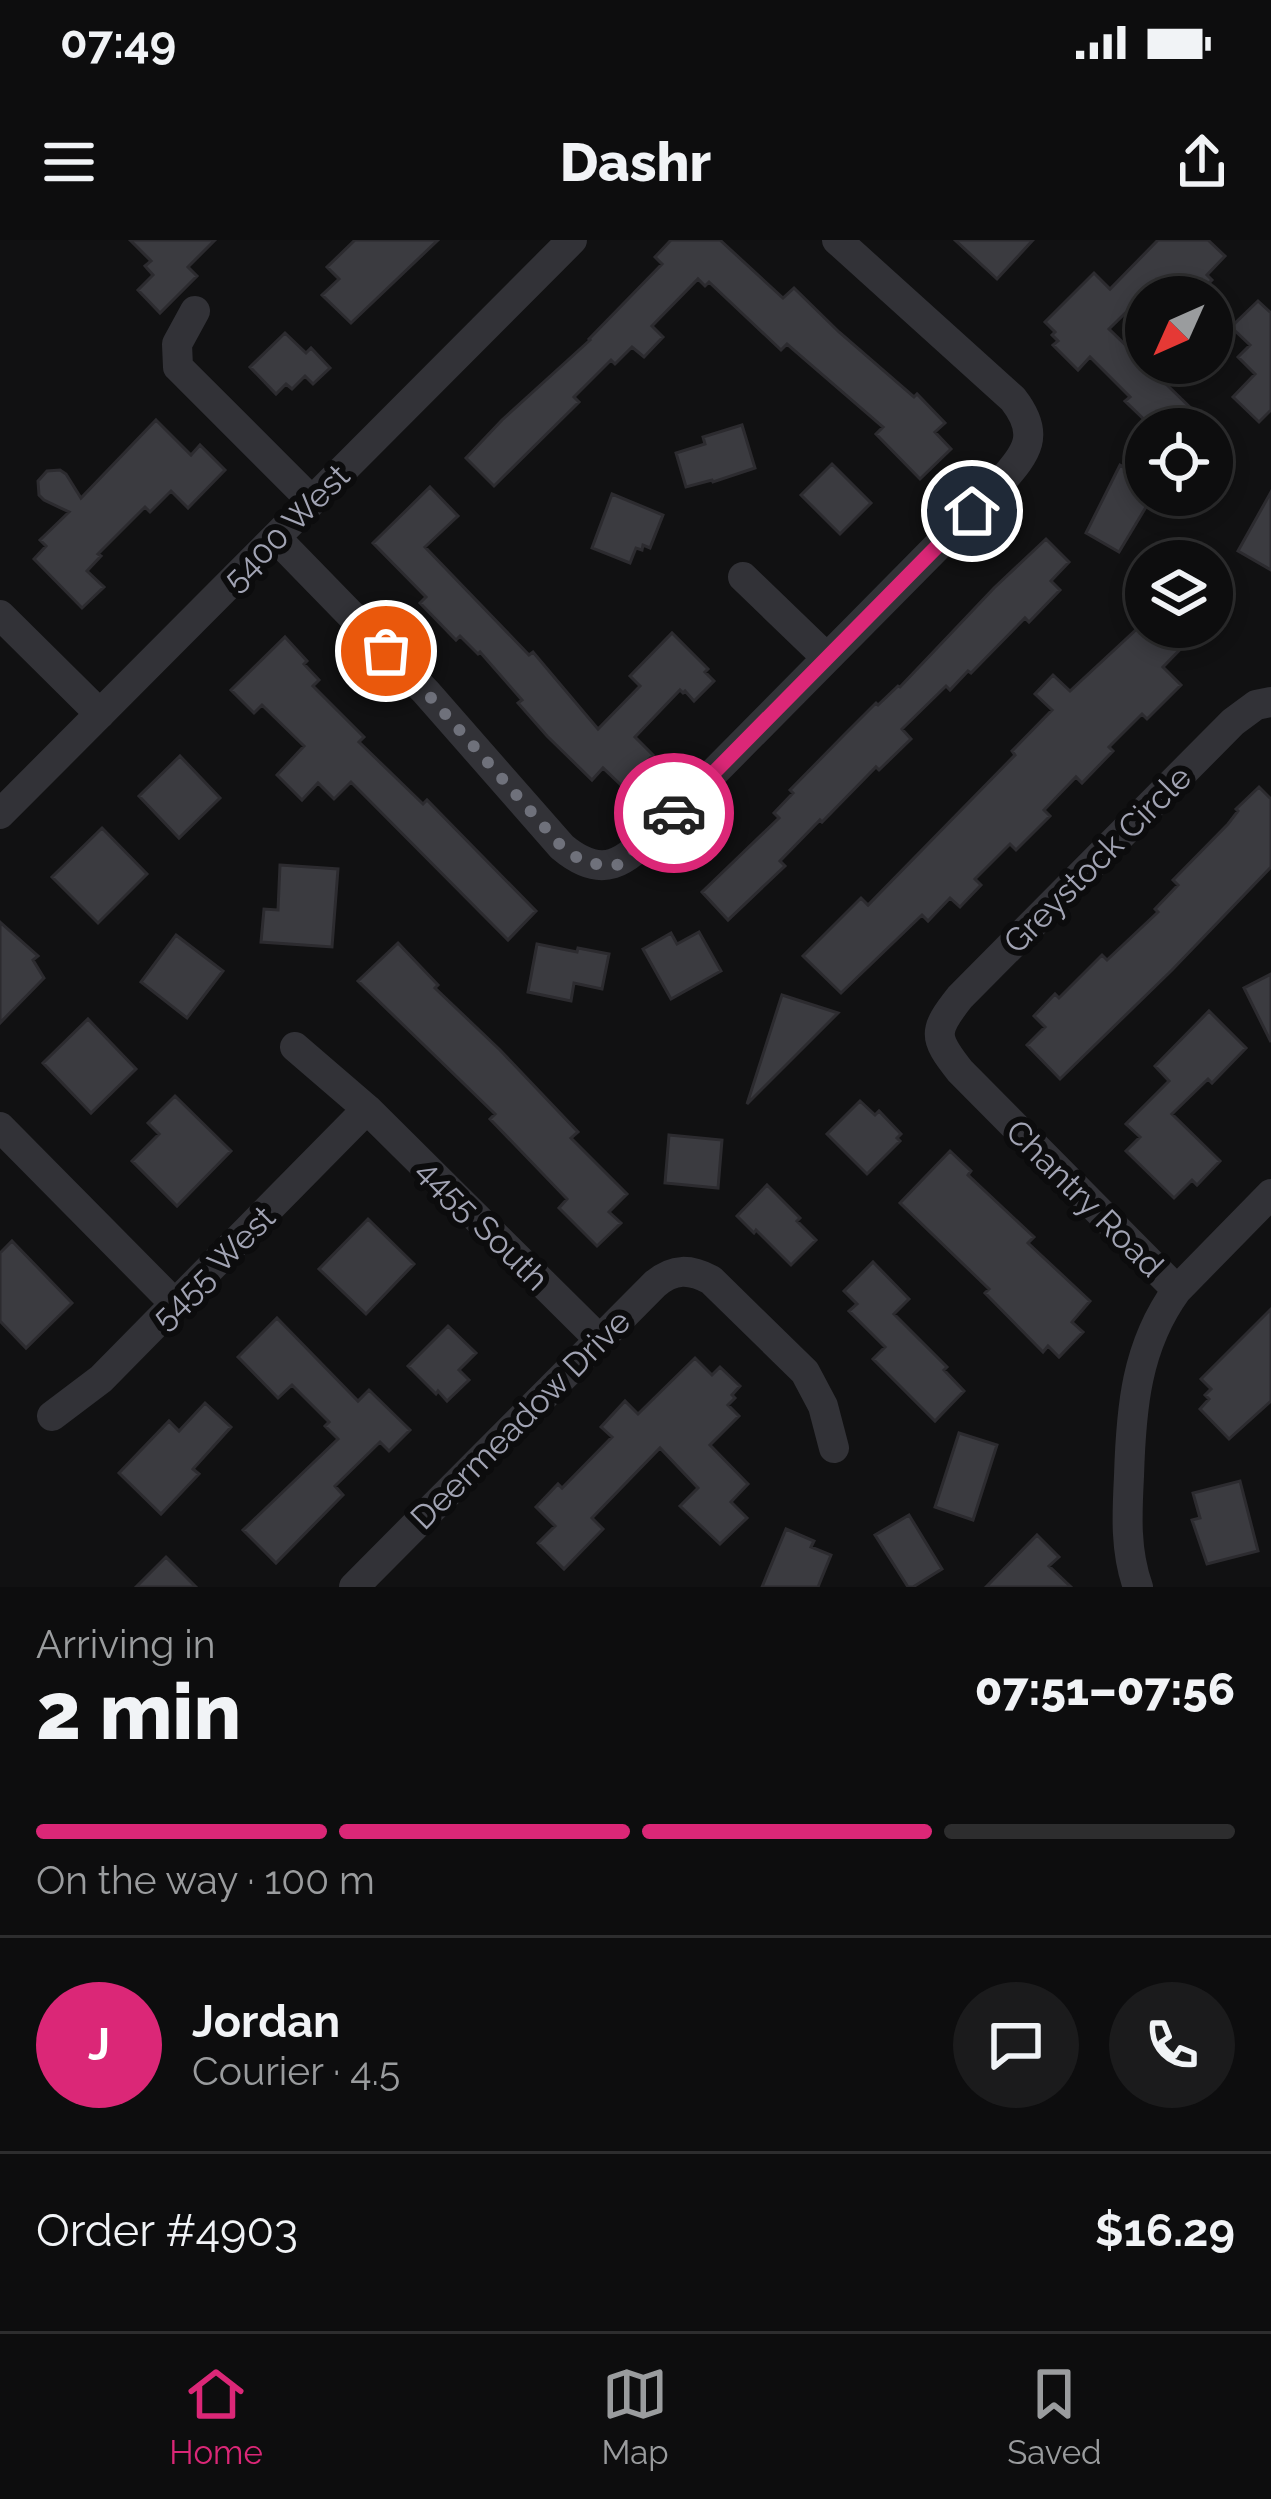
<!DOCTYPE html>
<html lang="en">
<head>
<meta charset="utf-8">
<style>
	:root { --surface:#0d0d0e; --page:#1b1b1c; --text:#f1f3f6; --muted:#9a9c9e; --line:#2d2d2e; --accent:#db2777 }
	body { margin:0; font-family:Raleway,sans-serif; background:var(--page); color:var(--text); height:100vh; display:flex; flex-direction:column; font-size:45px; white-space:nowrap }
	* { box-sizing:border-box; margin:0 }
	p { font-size:39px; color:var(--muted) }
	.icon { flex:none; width:66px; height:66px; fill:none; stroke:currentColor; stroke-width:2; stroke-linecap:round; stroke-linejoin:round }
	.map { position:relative; height:1347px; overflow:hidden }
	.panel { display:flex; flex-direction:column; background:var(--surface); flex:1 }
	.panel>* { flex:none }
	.needle { width:78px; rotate:225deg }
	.buttons { position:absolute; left:1125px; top:36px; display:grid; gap:24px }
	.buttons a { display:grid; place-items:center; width:108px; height:108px; border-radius:50%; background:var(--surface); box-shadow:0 6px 18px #0003,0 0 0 3px var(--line); font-size:60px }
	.pin { position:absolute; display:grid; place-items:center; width:102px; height:102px; color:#fff; margin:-51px; border:6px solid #fff; border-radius:50%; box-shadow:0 3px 12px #0007 }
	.courier { position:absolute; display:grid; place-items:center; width:120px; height:120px; margin:-60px; border:9px solid #db2777; border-radius:50%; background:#fff; color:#222; box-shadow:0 3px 15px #0007 }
	.summary em { font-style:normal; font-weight:800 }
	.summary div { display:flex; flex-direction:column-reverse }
	.summary { display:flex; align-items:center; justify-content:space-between; height:204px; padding:0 36px }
	h1 { font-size:78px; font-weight:800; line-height:90px }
	.bar { display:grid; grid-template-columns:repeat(4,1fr); gap:18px 12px; align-content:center; height:144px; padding:0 36px }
	.bar i { height:15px; border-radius:9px; background:var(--line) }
	.bar .on { background:var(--accent) }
	.bar p { grid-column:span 4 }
	.line { display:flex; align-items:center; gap:30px; padding:0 36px; border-top:3px solid var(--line) }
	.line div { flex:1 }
	.round { display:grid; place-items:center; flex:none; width:126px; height:126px; border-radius:63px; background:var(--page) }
	.status { display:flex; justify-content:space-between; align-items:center; height:84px; padding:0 60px; background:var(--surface); direction:ltr }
	.status svg { height:33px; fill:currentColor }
	header { display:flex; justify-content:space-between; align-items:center; height:156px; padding:0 36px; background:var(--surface); font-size:54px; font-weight:800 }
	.tabs { display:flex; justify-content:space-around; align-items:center; height:168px; border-top:3px solid var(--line); background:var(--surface); font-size:33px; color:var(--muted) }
	.tabs a { display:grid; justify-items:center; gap:6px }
	.tabs .on { color:var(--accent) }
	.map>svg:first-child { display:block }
</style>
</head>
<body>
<div class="status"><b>07:49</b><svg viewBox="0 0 49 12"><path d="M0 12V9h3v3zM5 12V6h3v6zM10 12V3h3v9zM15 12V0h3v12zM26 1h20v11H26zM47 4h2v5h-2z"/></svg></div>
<header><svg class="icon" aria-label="menu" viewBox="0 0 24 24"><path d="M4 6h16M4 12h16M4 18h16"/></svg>Dashr<svg class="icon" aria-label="share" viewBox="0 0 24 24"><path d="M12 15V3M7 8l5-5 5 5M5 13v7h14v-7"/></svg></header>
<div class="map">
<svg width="1271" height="1347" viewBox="0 0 1271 1347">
	<rect width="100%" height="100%" fill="#111112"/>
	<path fill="#3b3b40" stroke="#2c2b2f" stroke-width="3" d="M 130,0 L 215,0 L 188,27 L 197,36 L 160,73 L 138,50 L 153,35 L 145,26 L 151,21 Z
		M 355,0 L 438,0 L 351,83 L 322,55 L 339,39 L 327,27 Z
		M 671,0 L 720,0 L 783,58 L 794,48 L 839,92 L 914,157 L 917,154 L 945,183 L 935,192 L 951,209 L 920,239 L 876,194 L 883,187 L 787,104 L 781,110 L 709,42 L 705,46 L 698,39 L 652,86 L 663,97 L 644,117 L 632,107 L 615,124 L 611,120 L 574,157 L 579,162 L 494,246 L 466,218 L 502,180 L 590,100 L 589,99 L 662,24 L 655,17 Z
		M 955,0 L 1033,0 L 997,39 Z
		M 1158,0 L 1208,0 L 1225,16 L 1207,35 L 1212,40 L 1195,57 L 1172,57 L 1157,42 L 1109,89 L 1196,173 L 1181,189 L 1154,189 L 1125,161 L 1130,157 L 1090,117 L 1078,130 L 1053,105 L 1058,101 L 1052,95 L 1055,92 L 1045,82 L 1094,33 L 1110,49 Z
		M 1258,61 L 1271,73 L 1271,170 L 1259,182 L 1233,157 L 1255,134 L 1238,117 L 1250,105 L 1231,87 Z
		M 285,93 L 306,113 L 311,108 L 330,128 L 313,144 L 305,136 L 292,149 L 286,144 L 276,154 L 250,127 Z
		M 156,180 L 191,215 L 200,205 L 225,230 L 188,268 L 171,251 L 150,272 L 145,267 L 98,314 L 101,316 L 87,331 L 104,347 L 82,368 L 34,319 L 46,306 L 40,300 L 69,272 L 44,260 L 39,255 L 38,241 L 47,231 L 60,230 L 66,234 L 81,258 Z
		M 742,185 L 755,228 L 713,242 L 712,240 L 686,247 L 676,213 L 705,204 L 703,197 Z
		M 832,224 L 871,263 L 840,294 L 801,255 Z
		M 1120,225 L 1146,239 L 1146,267 L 1119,312 L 1086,293 Z
		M 430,247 L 458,276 L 425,307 L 529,415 L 533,412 L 598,489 L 640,446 L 630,436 L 672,393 L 708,429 L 705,432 L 714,441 L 694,461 L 685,451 L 683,453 L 680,450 L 635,497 L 653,515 L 622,546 L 603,528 L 592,540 L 547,496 L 518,463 L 522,460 L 480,412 L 478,414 L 460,396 L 456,400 L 420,363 L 426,357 L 373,303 Z
		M 1271,252 L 1271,330 L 1238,311 Z
		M 612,254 L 663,275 L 650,308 L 643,305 L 642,310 L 636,308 L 630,323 L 592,308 Z
		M 1046,299 L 1069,322 L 1051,341 L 1060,350 L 1029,382 L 1025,378 L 971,433 L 968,431 L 950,450 L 946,446 L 902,489 L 911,499 L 879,530 L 876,527 L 822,582 L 820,580 L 780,621 L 785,626 L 728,680 L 702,652 L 779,578 L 774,573 L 793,553 L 790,550 L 844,495 L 876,463 L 878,465 L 898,446 L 900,447 L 994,348 Z
		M 1139,387 L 1202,387 L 1163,427 L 1181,445 L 1147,479 L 1142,474 L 1109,507 L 1113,511 L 1082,543 L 1076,537 L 1044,570 L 1050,576 L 1016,610 L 1010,604 L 975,639 L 981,645 L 960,667 L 950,658 L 928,681 L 922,675 L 841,753 L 803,716 L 861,658 L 868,665 L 1015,515 L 1012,511 L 1052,470 L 1035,454 L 1053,435 L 1070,451 Z
		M 285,397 L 307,421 L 304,424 L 319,440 L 313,446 L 364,497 L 359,502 L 423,564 L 427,560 L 536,671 L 508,700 L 351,542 L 334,559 L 318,543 L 302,560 L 277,535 L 304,506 L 262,465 L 254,473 L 231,450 Z
		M 180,516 L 220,558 L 179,598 L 139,556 Z
		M 1259,547 L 1271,559 L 1271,627 L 1172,730 L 1060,839 L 1027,805 L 1045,787 L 1034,776 L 1055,754 L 1059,758 L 1102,715 L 1107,720 L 1158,672 L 1155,669 L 1178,645 L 1173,640 L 1228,584 L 1238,571 L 1236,569 Z
		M 102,588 L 147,634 L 98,683 L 52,637 Z
		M 280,625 L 338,629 L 332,707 L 261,702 L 264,669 L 278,670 Z
		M 0,682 L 38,716 L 33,720 L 44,738 L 0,783 Z
		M 699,692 L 721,731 L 671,759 L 643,709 L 671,693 L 677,704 Z
		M 176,695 L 223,731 L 187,778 L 141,742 Z
		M 398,703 L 438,745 L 435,748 L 500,810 L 578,892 L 571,898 L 627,954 L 609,972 L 621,983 L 597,1006 L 559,968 L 567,959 L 490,879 L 495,874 L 358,741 Z
		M 537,704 L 577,712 L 578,708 L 609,714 L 602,749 L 574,743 L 571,761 L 528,752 Z
		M 1271,734 L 1271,802 L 1244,748 Z
		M 782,755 L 838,773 L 747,864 Z
		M 1209,771 L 1246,808 L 1212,843 L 1208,839 L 1172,874 L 1220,921 L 1197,945 L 1192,940 L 1174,958 L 1126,911 L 1140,897 L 1126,884 L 1169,841 L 1155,826 Z
		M 88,779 L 136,829 L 91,873 L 43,823 Z
		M 175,856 L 231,911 L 177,966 L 132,921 L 159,894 L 148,883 Z
		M 860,861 L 875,875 L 879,871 L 901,894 L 897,898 L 900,901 L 867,934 L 827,894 Z
		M 669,895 L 722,900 L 718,948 L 665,943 Z
		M 950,911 L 971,931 L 968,935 L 1034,997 L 1028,1003 L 1090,1061 L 1072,1082 L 1083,1092 L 1059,1117 L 1048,1106 L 1043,1112 L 985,1053 L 989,1049 L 900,963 Z
		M 767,945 L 800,978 L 797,981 L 816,1000 L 791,1025 L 756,990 L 754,993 L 737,976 Z
		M 368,979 L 414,1024 L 366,1074 L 319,1029 Z
		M 12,1001 L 72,1063 L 26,1108 L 0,1081 L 0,1013 Z
		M 873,1022 L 909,1059 L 894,1074 L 947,1127 L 944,1130 L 964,1151 L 935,1181 L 873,1119 L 885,1107 L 849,1071 L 857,1064 L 844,1051 Z
		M 1271,1069 L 1271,1161 L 1229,1199 L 1200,1169 L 1209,1159 L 1205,1155 L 1211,1149 L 1201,1139 Z
		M 277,1078 L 358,1161 L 369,1150 L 410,1190 L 389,1211 L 380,1202 L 335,1246 L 343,1255 L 276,1323 L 243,1290 L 338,1199 L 325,1186 L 329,1182 L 292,1145 L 278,1158 L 238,1117 Z
		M 448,1086 L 476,1113 L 459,1130 L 469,1140 L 447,1161 L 438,1151 L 436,1154 L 408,1126 Z
		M 695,1118 L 712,1135 L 720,1127 L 740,1146 L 732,1155 L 735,1158 L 728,1165 L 739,1176 L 710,1205 L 748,1244 L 731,1262 L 747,1278 L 720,1304 L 680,1266 L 698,1248 L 660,1208 L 592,1278 L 603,1289 L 564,1329 L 538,1303 L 555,1286 L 536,1267 L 558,1244 L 562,1248 L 612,1197 L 601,1187 L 625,1161 L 638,1174 Z
		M 205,1163 L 231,1187 L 193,1229 L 199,1234 L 161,1274 L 119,1233 L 169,1181 L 179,1191 Z
		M 959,1193 L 997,1205 L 973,1280 L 935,1267 Z
		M 1240,1241 L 1258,1311 L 1207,1324 L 1192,1280 L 1200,1278 L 1193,1253 Z
		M 909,1275 L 942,1329 L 913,1347 L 908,1347 L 875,1295 Z
		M 786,1289 L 814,1301 L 811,1307 L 831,1315 L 818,1347 L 762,1347 Z
		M 1037,1295 L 1059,1317 L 1049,1326 L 1071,1347 L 986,1347 Z
		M 166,1317 L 196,1347 L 136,1347 Z"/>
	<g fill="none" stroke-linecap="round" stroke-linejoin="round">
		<path stroke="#323237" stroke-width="30" d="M 195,71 L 177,104 L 178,127 L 312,261
			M 276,298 L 426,452 L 562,607 C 605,643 626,620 659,588 L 1001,242 C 1027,212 1041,195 1013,159 L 837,0
			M 743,337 L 827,418
			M 0,375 L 100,474
			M 0,574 L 572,0
			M 295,807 L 367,869 L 599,1099
			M 0,887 L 176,1065
			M 1177,1050 L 960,831 C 933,797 933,791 960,757 L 1233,482 L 1256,465 L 1271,462
			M 52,1176 L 101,1139 L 367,869
			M 354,1347 L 655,1044 C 674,1028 690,1029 711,1040 L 805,1132 L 823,1166 L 834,1208
			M 1138,1347 C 1125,1311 1127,1274 1129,1236 C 1131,1169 1136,1106 1177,1050 L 1271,954"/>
	</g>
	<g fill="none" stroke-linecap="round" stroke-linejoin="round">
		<path stroke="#6f717b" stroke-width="12" stroke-dasharray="0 21.6" d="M 386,411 L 426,452 L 562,607 L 582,621 L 605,626 L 617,625 L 674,573"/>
		<path stroke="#db2777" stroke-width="15" d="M 674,573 L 972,271"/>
	</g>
	<g text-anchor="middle" stroke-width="12" stroke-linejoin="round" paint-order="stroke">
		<g font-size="33" fill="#a2a4b4" stroke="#0c0c0d">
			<text transform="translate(286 287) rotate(-45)" y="12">5400 West</text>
			<text transform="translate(1097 619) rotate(-45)" y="12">Greystock Circle</text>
			<text transform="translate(1085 958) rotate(45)" y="12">Chantry Road</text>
			<text transform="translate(483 984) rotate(45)" y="12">4455 South</text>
			<text transform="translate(213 1027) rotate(-45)" y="12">5455 West</text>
			<text transform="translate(520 1179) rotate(-45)" y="12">Deermeadow Drive</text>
		</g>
	</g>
</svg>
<div class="buttons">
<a><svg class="needle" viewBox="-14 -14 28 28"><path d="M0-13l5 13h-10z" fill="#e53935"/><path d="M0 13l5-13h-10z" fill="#9a9c9e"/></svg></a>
<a><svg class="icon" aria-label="locate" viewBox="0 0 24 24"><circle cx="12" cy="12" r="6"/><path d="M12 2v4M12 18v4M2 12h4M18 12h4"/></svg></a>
<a><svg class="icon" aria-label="layers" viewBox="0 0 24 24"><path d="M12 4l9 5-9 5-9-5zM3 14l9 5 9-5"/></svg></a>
</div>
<div class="pin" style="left:386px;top:411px;background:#ea580c"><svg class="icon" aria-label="bag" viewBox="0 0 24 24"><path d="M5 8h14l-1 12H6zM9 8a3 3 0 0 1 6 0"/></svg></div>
<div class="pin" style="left:972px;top:271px;background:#1f2937"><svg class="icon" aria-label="home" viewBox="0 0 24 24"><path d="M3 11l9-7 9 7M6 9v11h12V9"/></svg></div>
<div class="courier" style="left:674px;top:573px"><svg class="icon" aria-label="car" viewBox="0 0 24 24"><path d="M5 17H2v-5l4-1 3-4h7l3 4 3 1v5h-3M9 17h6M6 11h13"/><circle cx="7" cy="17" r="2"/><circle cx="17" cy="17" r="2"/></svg></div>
</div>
<section class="panel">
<div class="summary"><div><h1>2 min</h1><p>Arriving in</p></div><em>07:51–07:56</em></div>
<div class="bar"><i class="on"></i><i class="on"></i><i class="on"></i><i></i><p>On the way · 100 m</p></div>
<div class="line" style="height:216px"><b class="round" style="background:var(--accent);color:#fff">J</b><div><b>Jordan</b><p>Courier · 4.5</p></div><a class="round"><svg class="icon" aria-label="chat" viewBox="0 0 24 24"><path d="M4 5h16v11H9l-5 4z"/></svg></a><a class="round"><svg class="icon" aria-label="phone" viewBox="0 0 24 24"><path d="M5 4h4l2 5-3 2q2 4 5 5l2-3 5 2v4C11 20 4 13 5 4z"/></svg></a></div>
<div class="line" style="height:156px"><div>Order #4903</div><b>$16.29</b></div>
</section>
<nav class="tabs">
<a class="on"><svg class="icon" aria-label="home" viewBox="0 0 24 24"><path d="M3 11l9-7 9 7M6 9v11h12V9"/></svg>Home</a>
<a><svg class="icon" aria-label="map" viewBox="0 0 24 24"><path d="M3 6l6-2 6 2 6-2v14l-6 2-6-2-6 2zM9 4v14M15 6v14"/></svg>Map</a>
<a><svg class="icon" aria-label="saved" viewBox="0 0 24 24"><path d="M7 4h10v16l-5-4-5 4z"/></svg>Saved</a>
</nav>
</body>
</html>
